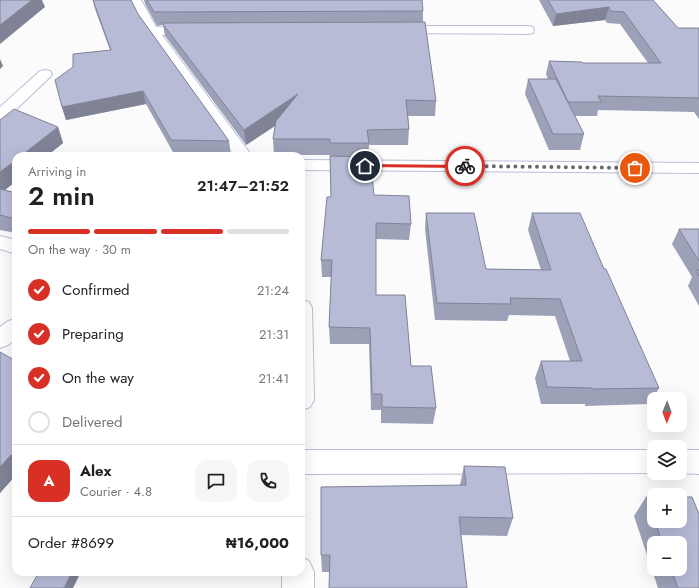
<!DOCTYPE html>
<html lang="en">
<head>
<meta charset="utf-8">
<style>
	:root { --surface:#fff; --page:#f6f6f6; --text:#222; --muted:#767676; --line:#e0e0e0; --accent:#d93025 }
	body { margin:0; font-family:Jost,sans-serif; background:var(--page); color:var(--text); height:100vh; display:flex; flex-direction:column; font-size:15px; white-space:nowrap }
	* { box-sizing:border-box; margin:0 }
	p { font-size:13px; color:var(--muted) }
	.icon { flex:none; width:22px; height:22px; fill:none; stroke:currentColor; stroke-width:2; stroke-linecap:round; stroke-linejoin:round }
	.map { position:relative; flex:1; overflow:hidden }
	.panel { position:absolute; left:12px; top:152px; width:293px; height:424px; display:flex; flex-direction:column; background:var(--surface); border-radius:12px; box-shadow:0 4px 16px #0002 }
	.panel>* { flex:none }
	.needle { width:26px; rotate:181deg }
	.buttons { position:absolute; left:647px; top:392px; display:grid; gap:8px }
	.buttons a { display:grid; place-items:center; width:40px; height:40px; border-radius:8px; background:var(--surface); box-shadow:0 4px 16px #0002; font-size:20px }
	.pin { position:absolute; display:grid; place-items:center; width:34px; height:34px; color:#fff; margin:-17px; border:2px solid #fff; border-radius:50%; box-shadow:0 1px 4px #0007 }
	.courier { position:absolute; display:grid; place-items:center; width:40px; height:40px; margin:-20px; border:3px solid #d93025; border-radius:50%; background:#fff; color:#222; box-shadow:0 1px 5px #0007 }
	.head em { font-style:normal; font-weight:600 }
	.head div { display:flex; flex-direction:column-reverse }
	.head { display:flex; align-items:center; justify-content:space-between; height:68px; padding:0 16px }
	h1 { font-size:26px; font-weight:600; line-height:30px }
	.bar { display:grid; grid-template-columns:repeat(4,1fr); gap:6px 4px; align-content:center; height:48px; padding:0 16px }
	.bar i { height:5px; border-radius:3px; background:var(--line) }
	.bar .current { background:var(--accent) }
	.bar p { grid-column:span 4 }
	.line { display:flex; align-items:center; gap:10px; padding:0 16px; border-top:1px solid var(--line) }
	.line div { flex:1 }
	.round { display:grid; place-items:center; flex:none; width:42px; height:42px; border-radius:12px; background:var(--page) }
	ol { padding:0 16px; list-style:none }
	li { display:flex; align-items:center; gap:12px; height:44px }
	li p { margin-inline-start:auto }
	li .icon { padding:4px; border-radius:50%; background:var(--accent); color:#fff; stroke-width:4 }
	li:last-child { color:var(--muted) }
	li i { width:22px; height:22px; border:2px solid var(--line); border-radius:50% }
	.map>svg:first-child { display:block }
</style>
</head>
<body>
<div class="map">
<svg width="699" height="588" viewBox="0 0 699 588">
	<rect width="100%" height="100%" fill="#fbfbfb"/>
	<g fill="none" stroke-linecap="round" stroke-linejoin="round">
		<defs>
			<path id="minor" d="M 129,0 L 141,0 L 156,27 L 198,28 L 199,31 L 198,34 L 193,35 L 162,35 L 252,156 L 234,156 L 142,25 Z
				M 395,26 L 528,26 L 533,27 L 534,30 L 533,33 L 528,34 L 390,33 L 389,30 L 390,27 Z
				M 45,70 L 50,71 L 52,74 L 50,77 L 6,119 L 0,121 L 0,107 L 40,71 Z
				M 301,160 L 699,163 L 699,173 L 301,170 Z
				M 0,236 L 16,240 L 16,254 L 0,249 Z
				M 301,300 L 309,302 L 312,308 L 314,400 L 310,407 L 301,410 Z
				M 16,319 L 16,339 L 8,345 L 0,348 L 0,327 L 8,321 Z
				M 301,450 L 654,450 L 654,473 L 657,473 L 301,474 Z
				M 680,450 L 699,450 L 699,474 L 677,473 L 680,473 Z
				M 301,557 L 309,561 L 314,572 L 314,588 L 282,588 L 282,572 L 301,572 Z"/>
		</defs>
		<use href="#minor" stroke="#b9bed8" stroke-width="2"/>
		<use href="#minor" fill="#fff" fill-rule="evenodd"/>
	</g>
	<path fill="#9da1b8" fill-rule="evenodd" d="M 93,0 L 138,14 L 229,141 L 231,154 L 174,154 L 146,104 L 66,120 L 62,107 L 110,50 L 95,9 Z
		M 144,0 L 422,0 L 423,11 L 423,22 L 436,101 L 435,116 L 408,116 L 409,129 L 408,145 L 369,145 L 368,157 L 374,195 L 411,224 L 409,240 L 376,239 L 376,295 L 411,366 L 436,408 L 433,424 L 381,423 L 381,410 L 371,410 L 369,344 L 330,344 L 329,327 L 331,277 L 322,277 L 321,260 L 331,197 L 330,155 L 274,155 L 273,139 L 275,126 L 246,145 L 165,36 L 163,25 L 157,26 L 145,4 Z
		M 539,0 L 653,0 L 678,28 L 699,28 L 699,119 L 694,112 L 598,110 L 597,116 L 575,116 L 584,134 L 580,150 L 549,150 L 525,94 L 528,79 L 548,79 L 546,74 L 549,61 L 583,63 L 648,63 L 620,24 L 607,23 L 605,20 L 553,26 Z
		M 0,120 L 58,127 L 63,143 L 5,190 L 16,193 L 16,233 L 0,230 Z
		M 426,213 L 486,269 L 541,270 L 528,230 L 532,213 L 604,269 L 659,388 L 650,404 L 585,406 L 585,404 L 541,404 L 535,378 L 541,361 L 570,361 L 555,316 L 509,315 L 507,321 L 435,320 L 425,229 Z
		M 679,229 L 699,229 L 699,306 L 688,286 L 692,277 L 672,244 Z
		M 0,352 L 16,361 L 16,475 L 0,493 Z
		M 464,466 L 513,518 L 507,536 L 461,535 L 467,588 L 329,588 L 330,572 L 322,572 L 321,555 L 460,485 Z
		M 646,497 L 654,497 L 654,521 L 680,521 L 699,588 L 658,588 L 634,516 ZM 654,543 L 680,543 L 680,569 L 654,569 Z"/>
	<path fill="#808396" d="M 32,0 L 42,0 L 45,7 L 0,44 L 0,25 Z
		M 609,7 L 605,20 L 553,26 L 556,14 Z
		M 0,59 L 3,66 L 0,69 Z
		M 143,91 L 146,104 L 66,120 L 62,107 Z
		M 298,94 L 299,110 L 246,145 L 244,130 Z
		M 58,127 L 63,143 L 47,156 L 21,156 Z
		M 16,160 L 16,181 L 0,194 L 0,172 Z
		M 11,455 L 16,463 L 16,475 L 0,493 L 0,467 Z
		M 72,572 L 81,572 L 73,588 L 64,588 Z"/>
	<path fill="#b7bbd6" stroke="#808396" d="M 0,0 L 32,0 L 0,25 Z
		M 93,0 L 131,0 L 138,14 L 229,141 L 171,140 L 143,91 L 62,107 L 55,80 L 73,67 L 73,54 L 111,50 Z
		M 147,0 L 422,0 L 423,11 L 154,12 Z
		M 548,0 L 653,0 L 678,28 L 699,28 L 699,98 L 598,96 L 601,102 L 568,102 L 549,61 L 582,62 L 583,63 L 661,63 L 624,12 L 610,11 L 609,7 L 556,14 Z
		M 425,22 L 436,101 L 406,100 L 409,129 L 367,130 L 369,143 L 330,143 L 330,139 L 273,139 L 276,121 L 298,94 L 244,130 L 162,23 Z
		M 528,79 L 556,79 L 584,134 L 553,134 Z
		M 14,109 L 58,127 L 21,156 L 16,156 L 16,160 L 0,172 L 0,120 Z
		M 330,156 L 370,157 L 374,195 L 409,196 L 411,224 L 376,223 L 376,295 L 405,295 L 411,366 L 431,366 L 436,408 L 382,407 L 382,394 L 372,394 L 370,328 L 329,327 L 332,260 L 321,260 L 327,197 L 331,197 Z
		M 0,189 L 16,193 L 16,219 L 0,215 Z
		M 426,213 L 474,213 L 486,269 L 551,270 L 532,213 L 580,213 L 604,269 L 606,269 L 659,388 L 592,389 L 592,388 L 547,387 L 541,361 L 582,361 L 560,299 L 510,298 L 511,304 L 437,303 Z
		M 679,229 L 699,229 L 699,261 Z
		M 696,270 L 699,270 L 699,276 Z
		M 0,352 L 16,361 L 16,457 L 11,455 L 0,467 Z
		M 464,466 L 505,467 L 513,518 L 459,517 L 467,588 L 329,588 L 330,555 L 321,555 L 321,487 L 466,485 Z
		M 646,497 L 654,497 L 654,519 Z
		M 680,497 L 692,497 L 699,514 L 699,588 L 678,588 L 671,569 L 680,569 L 680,543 L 662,543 L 655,521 L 680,521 Z
		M 39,572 L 72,572 L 64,588 L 30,588 Z"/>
	<path fill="#d93025" d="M 365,164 L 465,165 L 468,166 L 465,168 L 363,167 L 362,166 Z"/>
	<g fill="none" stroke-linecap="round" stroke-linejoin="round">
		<path stroke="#67696f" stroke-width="4" stroke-dasharray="0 7.2" d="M 465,166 L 635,168"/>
	</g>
</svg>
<div class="buttons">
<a><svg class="needle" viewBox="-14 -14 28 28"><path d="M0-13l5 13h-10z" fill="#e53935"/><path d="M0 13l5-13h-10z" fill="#767676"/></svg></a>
<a><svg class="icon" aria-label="layers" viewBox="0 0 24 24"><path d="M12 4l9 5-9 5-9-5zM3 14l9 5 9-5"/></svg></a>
<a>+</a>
<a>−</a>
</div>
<div class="pin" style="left:635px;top:168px;background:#ea580c"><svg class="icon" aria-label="bag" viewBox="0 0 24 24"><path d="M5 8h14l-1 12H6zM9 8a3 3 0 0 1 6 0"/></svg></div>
<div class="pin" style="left:365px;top:166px;background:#1f2937"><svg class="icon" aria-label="home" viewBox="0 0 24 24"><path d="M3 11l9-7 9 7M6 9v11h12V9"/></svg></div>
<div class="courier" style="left:465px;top:166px"><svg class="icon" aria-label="bike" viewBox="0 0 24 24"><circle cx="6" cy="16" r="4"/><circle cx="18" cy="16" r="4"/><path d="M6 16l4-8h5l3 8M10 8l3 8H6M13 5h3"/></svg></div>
<section class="panel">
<div class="head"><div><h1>2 min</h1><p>Arriving in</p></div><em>21:47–21:52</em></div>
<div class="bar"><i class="current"></i><i class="current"></i><i class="current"></i><i></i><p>On the way · 30 m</p></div>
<ol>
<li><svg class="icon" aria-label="check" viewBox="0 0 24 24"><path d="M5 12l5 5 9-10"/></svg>Confirmed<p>21:24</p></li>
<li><svg class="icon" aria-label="check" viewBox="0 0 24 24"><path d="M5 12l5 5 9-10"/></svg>Preparing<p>21:31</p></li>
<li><svg class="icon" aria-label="check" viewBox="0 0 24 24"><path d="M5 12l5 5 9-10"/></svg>On the way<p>21:41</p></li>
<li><i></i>Delivered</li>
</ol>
<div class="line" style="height:72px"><b class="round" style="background:var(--accent);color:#fff">A</b><div><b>Alex</b><p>Courier · 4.8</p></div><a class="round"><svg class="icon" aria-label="chat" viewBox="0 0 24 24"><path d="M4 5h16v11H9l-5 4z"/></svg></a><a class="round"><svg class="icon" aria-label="phone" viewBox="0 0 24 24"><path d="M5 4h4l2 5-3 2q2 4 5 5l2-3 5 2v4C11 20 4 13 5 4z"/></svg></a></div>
<div class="line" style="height:52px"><div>Order #8699</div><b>₦16,000</b></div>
</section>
</div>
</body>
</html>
